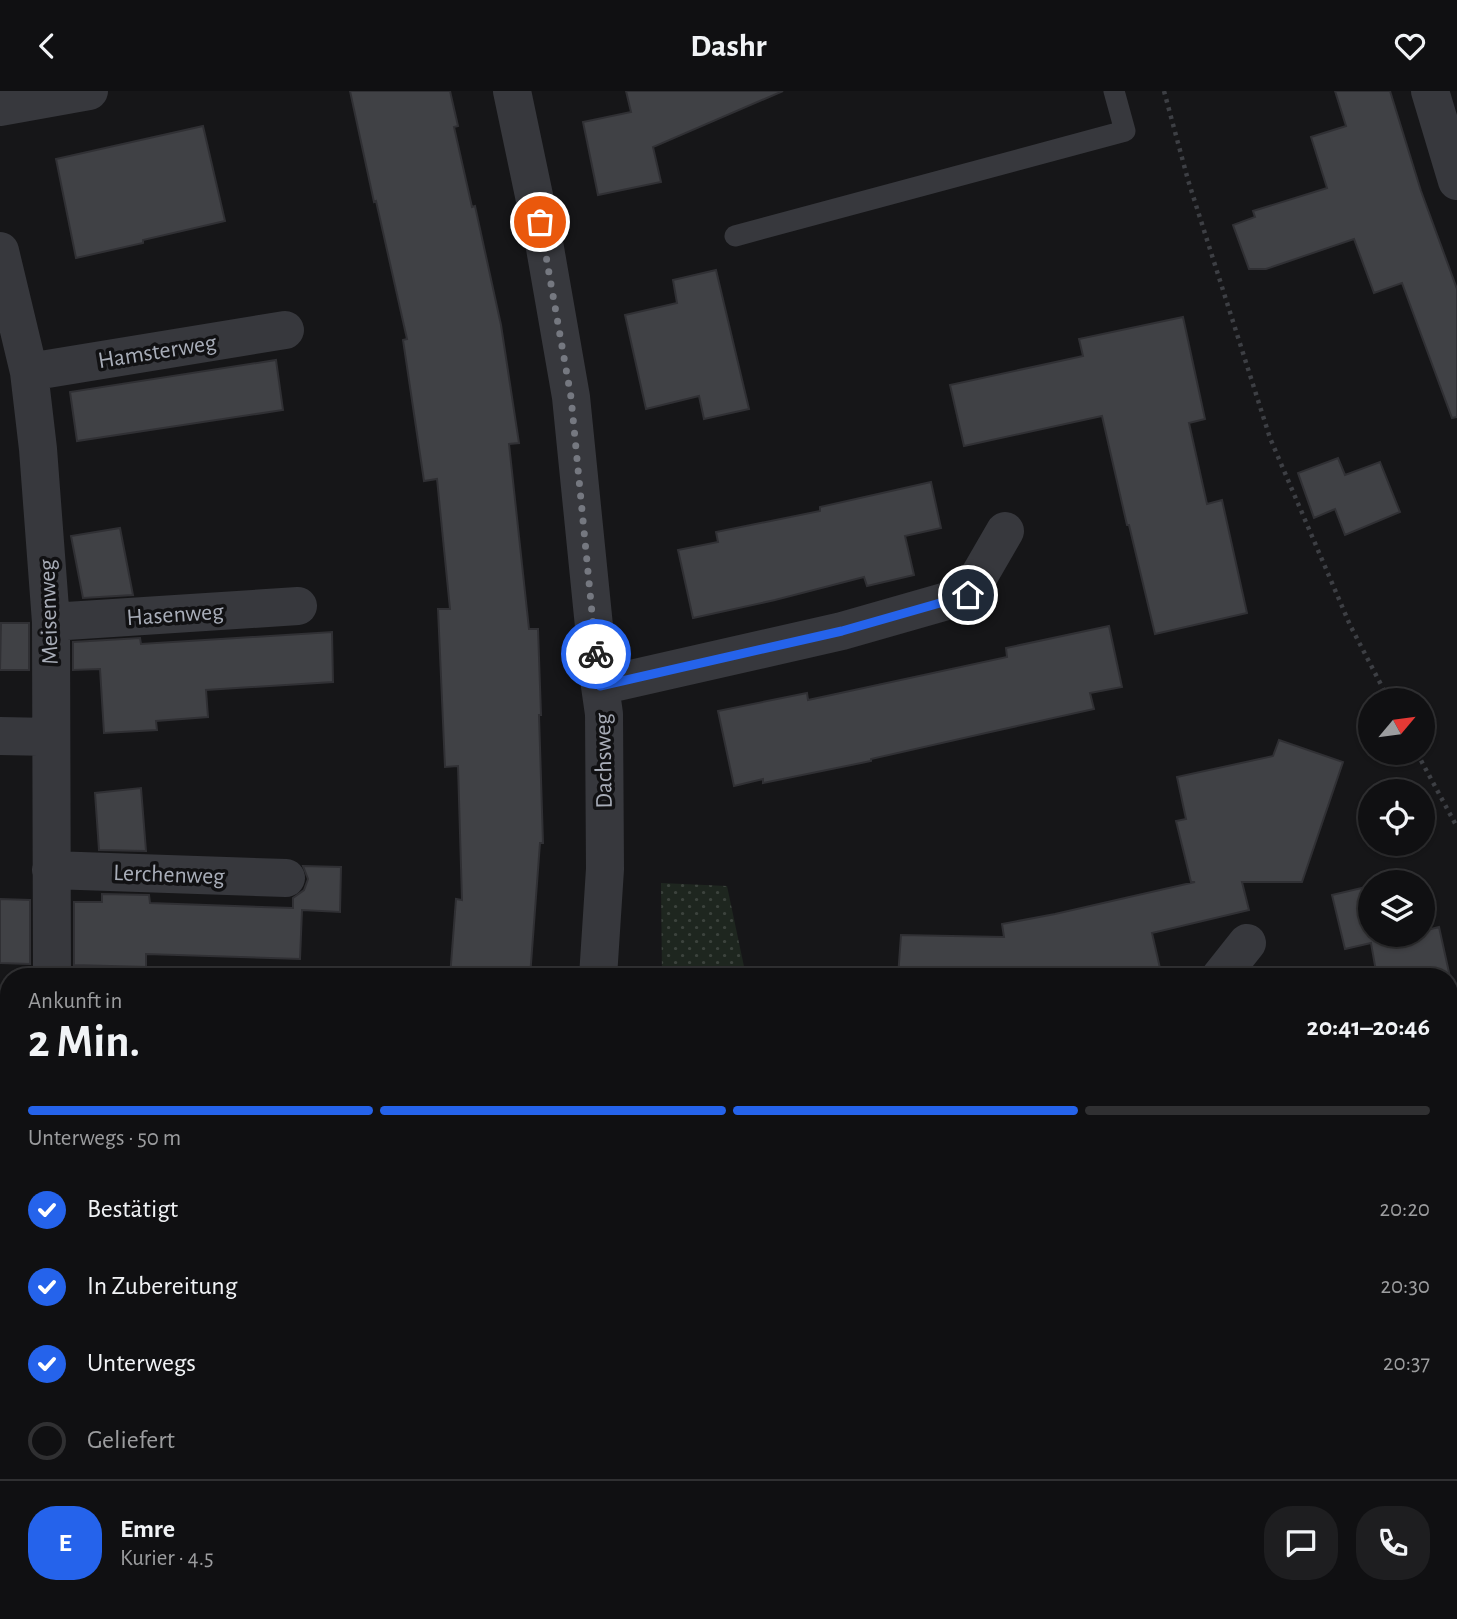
<!DOCTYPE html>
<html lang="de">
<head>
<meta charset="utf-8">
<style>
	:root { --surface:#101012; --page:#1e1e20; --text:#f1f3f6; --muted:#9c9d9f; --line:#303032; --accent:#2563eb }
	body { margin:0; font-family:"Alegreya Sans",sans-serif; background:var(--page); color:var(--text); height:100vh; display:flex; flex-direction:column; font-size:26px; white-space:nowrap }
	* { box-sizing:border-box; margin:0 }
	p { font-size:23px; color:var(--muted) }
	.icon { flex:none; width:38px; height:38px; fill:none; stroke:currentColor; stroke-width:2; stroke-linecap:round; stroke-linejoin:round }
	.map { position:relative; flex:1; overflow:hidden }
	.drawer { position:absolute; left:0px; top:877px; width:1458px; height:653px; display:flex; flex-direction:column; background:var(--surface); border-radius:28px 28px 0 0; box-shadow:0 2px 5px #0004,0 0 0 2px var(--line) }
	.drawer>* { flex:none }
	.needle { width:46px; rotate:61deg }
	.fabs { position:absolute; left:1358px; top:597px; display:grid; gap:14px }
	.fabs a { display:grid; place-items:center; width:77px; height:77px; border-radius:50%; background:var(--surface); box-shadow:0 2px 5px #0004,0 0 0 2px var(--line); font-size:35px }
	.pin { position:absolute; display:grid; place-items:center; width:60px; height:60px; color:#fff; margin:-30px; border:4px solid #fff; border-radius:50%; box-shadow:0 2px 7px #0007 }
	.courier { position:absolute; display:grid; place-items:center; width:70px; height:70px; margin:-35px; border:5px solid #2563eb; border-radius:50%; background:#fff; color:#222; box-shadow:0 2px 9px #0007 }
	.overview em { font-style:normal; font-weight:700 }
	.overview div { display:flex; flex-direction:column-reverse }
	.overview { display:flex; align-items:center; justify-content:space-between; height:119px; padding:0 28px }
	h1 { font-size:46px; font-weight:700; line-height:52px }
	.bar { display:grid; grid-template-columns:repeat(4,1fr); gap:10px 7px; align-content:center; height:84px; padding:0 28px }
	.bar i { height:9px; border-radius:5px; background:var(--line) }
	.bar .on { background:var(--accent) }
	.bar p { grid-column:span 4 }
	.line { display:flex; align-items:center; gap:18px; padding:0 28px; border-top:2px solid var(--line) }
	.line div { flex:1 }
	.round { display:grid; place-items:center; flex:none; width:74px; height:74px; border-radius:28px; background:var(--page) }
	ol { padding:0 28px; list-style:none }
	li { display:flex; align-items:center; gap:21px; height:77px }
	li p { margin-inline-start:auto }
	li .icon { padding:7px; border-radius:50%; background:var(--accent); color:#fff; stroke-width:4 }
	li:last-child { color:var(--muted) }
	li i { width:38px; height:38px; border:4px solid var(--line); border-radius:50% }
	header { display:flex; justify-content:space-between; align-items:center; height:91px; padding:0 28px; background:var(--surface); font-size:32px; font-weight:700 }
	.map>svg:first-child { display:block }
</style>
</head>
<body>
<header><svg class="icon" aria-label="back" viewBox="0 0 24 24"><path d="M15 5l-7 7 7 7"/></svg>Dashr<svg class="icon" aria-label="heart" viewBox="0 0 24 24"><path d="M12 20l-8-8c-3-5 5-10 8-4 3-6 11-1 8 4z"/></svg></header>
<div class="map">
<svg width="1457" height="1528" viewBox="0 0 1457 1528">
	<defs>
		<pattern id="green-dots" width="8" height="8" patternUnits="userSpaceOnUse" patternTransform="scale(1.75)"><rect width="8" height="8" fill="#1e261f"/><path d="M2 2h.1M6 6h.1" fill="none" stroke="#3c433d" stroke-width="1.8" stroke-linecap="round"/></pattern>
	</defs>
	<rect width="100%" height="100%" fill="#161618"/>
	<path fill="url(#green-dots)" d="M 661,792 L 727,795 L 746,885 L 662,885 Z"/>
	<path fill="#404145" stroke="#303034" stroke-width="2" d="M 350,0 L 450,0 L 458,35 L 454,36 L 472,116 L 475,115 L 501,234 L 519,352 L 509,353 L 529,538 L 538,538 L 541,624 L 539,624 L 543,752 L 540,752 L 530,886 L 450,886 L 456,808 L 462,809 L 458,675 L 445,676 L 438,518 L 450,518 L 437,388 L 424,390 L 403,249 L 407,248 L 376,110 L 374,111 Z
		M 626,0 L 783,0 L 653,56 L 661,91 L 598,104 L 583,31 L 631,21 Z
		M 1335,0 L 1390,0 L 1421,100 L 1457,198 L 1457,326 L 1452,327 L 1402,192 L 1374,202 L 1354,148 L 1266,178 L 1249,178 L 1233,134 L 1255,126 L 1253,120 L 1327,97 L 1311,46 L 1346,35 Z
		M 203,35 L 225,130 L 143,149 L 143,152 L 76,167 L 56,68 Z
		M 716,179 L 749,318 L 704,328 L 699,305 L 646,318 L 625,224 L 677,212 L 673,189 Z
		M 1183,226 L 1205,328 L 1189,332 L 1207,413 L 1222,409 L 1247,522 L 1155,543 L 1129,434 L 1127,434 L 1102,325 L 964,355 L 950,294 L 1083,265 L 1079,248 Z
		M 276,269 L 283,319 L 77,350 L 70,301 Z
		M 1338,367 L 1345,384 L 1380,371 L 1400,421 L 1345,444 L 1335,418 L 1314,427 L 1298,382 Z
		M 931,391 L 941,437 L 905,445 L 914,484 L 867,495 L 864,486 L 775,509 L 693,527 L 678,459 L 718,451 L 716,441 L 820,420 L 820,416 Z
		M 120,437 L 133,504 L 83,507 L 71,445 Z
		M 1,532 L 29,532 L 29,579 L 0,579 Z
		M 1109,535 L 1122,596 L 1090,602 L 1094,618 L 986,642 L 871,668 L 871,670 L 763,692 L 763,688 L 734,695 L 718,620 L 807,602 L 808,609 L 1007,566 L 1006,557 Z
		M 332,541 L 333,591 L 206,599 L 208,626 L 156,630 L 157,639 L 104,642 L 100,578 L 73,579 L 73,551 L 140,547 L 141,553 Z
		M 1279,649 L 1343,671 L 1302,791 L 1242,791 L 1249,819 L 1152,842 L 1162,886 L 898,886 L 901,844 L 1004,846 L 1002,833 L 1055,823 L 1195,791 L 1191,791 L 1176,730 L 1186,728 L 1177,686 L 1273,665 Z
		M 141,697 L 146,760 L 99,759 L 95,702 Z
		M 303,775 L 341,776 L 340,821 L 302,819 L 300,868 L 146,863 L 146,876 L 74,874 L 74,811 L 102,811 L 102,803 L 149,804 L 150,812 L 293,817 L 293,807 L 304,799 L 308,788 Z
		M 1370,795 L 1370,844 L 1423,844 L 1423,805 L 1431,838 L 1439,836 L 1450,886 L 1377,886 L 1371,852 L 1345,858 L 1332,804 Z
		M 0,808 L 30,809 L 30,873 L 0,872 Z"/>
	<g fill="none" stroke-linecap="round" stroke-linejoin="round">
		<path stroke="#3d3f44" stroke-width="4.5" stroke-dasharray="3.5 5" stroke-linecap="butt" d="M 1164,0 L 1188,89 L 1270,347 L 1350,534 L 1389,609
			M 1417,662 L 1457,736
			M 0,994 L 9,996
			M 1449,1046 L 1457,1041"/>
		<path stroke="#37383d" stroke-width="21" d="M 735,145 L 1125,40 L 1114,0"/>
		<path stroke="#37383d" stroke-width="38" d="M 512,0 L 545,157 L 571,306 L 600,595 L 604,623 L 605,778 L 598,886
			M 1430,0 L 1457,90
			M 0,16 L 89,0
			M 0,160 L 29,281 L 38,358 L 51,531 L 52,886
			M 29,281 L 285,239
			M 51,531 L 298,515
			M 600,595 L 842,540 L 968,504 L 1005,440
			M 0,645 L 51,646
			M 51,779 L 286,787
			M 1220,886 L 1247,852
			M 1277,1521 L 1289,1528
			M 1434,1528 L 1442,1521"/>
	</g>
	<g fill="none" stroke-linecap="round" stroke-linejoin="round">
		<path stroke="#757880" stroke-width="7" stroke-dasharray="0 12.6" d="M 540,131 L 571,306 L 596,563"/>
		<path stroke="#2563eb" stroke-width="9" d="M 596,563 L 600,595 L 842,540 L 968,504"/>
	</g>
	<g text-anchor="middle" stroke-width="7" stroke-linejoin="round" paint-order="stroke">
		<g font-size="24" fill="#a8adb8" stroke="#111113">
			<text transform="translate(157 260) rotate(-9)" y="8">Hamsterweg</text>
			<text transform="translate(48 521) rotate(-92)" y="8">Meisenweg</text>
			<text transform="translate(175 523) rotate(-4)" y="8">Hasenweg</text>
			<text transform="translate(603 670) rotate(-91)" y="8">Dachsweg</text>
			<text transform="translate(169 783) rotate(2)" y="8">Lerchenweg</text>
		</g>
	</g>
</svg>
<div class="fabs">
<a><svg class="needle" viewBox="-14 -14 28 28"><path d="M0-13l5 13h-10z" fill="#e53935"/><path d="M0 13l5-13h-10z" fill="#9c9d9f"/></svg></a>
<a><svg class="icon" aria-label="locate" viewBox="0 0 24 24"><circle cx="12" cy="12" r="6"/><path d="M12 2v4M12 18v4M2 12h4M18 12h4"/></svg></a>
<a><svg class="icon" aria-label="layers" viewBox="0 0 24 24"><path d="M12 4l9 5-9 5-9-5zM3 14l9 5 9-5"/></svg></a>
</div>
<div class="pin" style="left:540px;top:131px;background:#ea580c"><svg class="icon" aria-label="bag" viewBox="0 0 24 24"><path d="M5 8h14l-1 12H6zM9 8a3 3 0 0 1 6 0"/></svg></div>
<div class="pin" style="left:968px;top:504px;background:#1f2937"><svg class="icon" aria-label="home" viewBox="0 0 24 24"><path d="M3 11l9-7 9 7M6 9v11h12V9"/></svg></div>
<div class="courier" style="left:596px;top:563px"><svg class="icon" aria-label="bike" viewBox="0 0 24 24"><circle cx="6" cy="16" r="4"/><circle cx="18" cy="16" r="4"/><path d="M6 16l4-8h5l3 8M10 8l3 8H6M13 5h3"/></svg></div>
<section class="drawer">
<div class="overview"><div><h1>2 Min.</h1><p>Ankunft in</p></div><em>20:41–20:46</em></div>
<div class="bar"><i class="on"></i><i class="on"></i><i class="on"></i><i></i><p>Unterwegs · 50 m</p></div>
<ol>
<li><svg class="icon" aria-label="check" viewBox="0 0 24 24"><path d="M5 12l5 5 9-10"/></svg>Bestätigt<p>20:20</p></li>
<li><svg class="icon" aria-label="check" viewBox="0 0 24 24"><path d="M5 12l5 5 9-10"/></svg>In Zubereitung<p>20:30</p></li>
<li><svg class="icon" aria-label="check" viewBox="0 0 24 24"><path d="M5 12l5 5 9-10"/></svg>Unterwegs<p>20:37</p></li>
<li><i></i>Geliefert</li>
</ol>
<div class="line" style="height:126px"><b class="round" style="background:var(--accent);color:#fff">E</b><div><b>Emre</b><p>Kurier · 4.5</p></div><a class="round"><svg class="icon" aria-label="chat" viewBox="0 0 24 24"><path d="M4 5h16v11H9l-5 4z"/></svg></a><a class="round"><svg class="icon" aria-label="phone" viewBox="0 0 24 24"><path d="M5 4h4l2 5-3 2q2 4 5 5l2-3 5 2v4C11 20 4 13 5 4z"/></svg></a></div>
</section>
</div>
</body>
</html>
